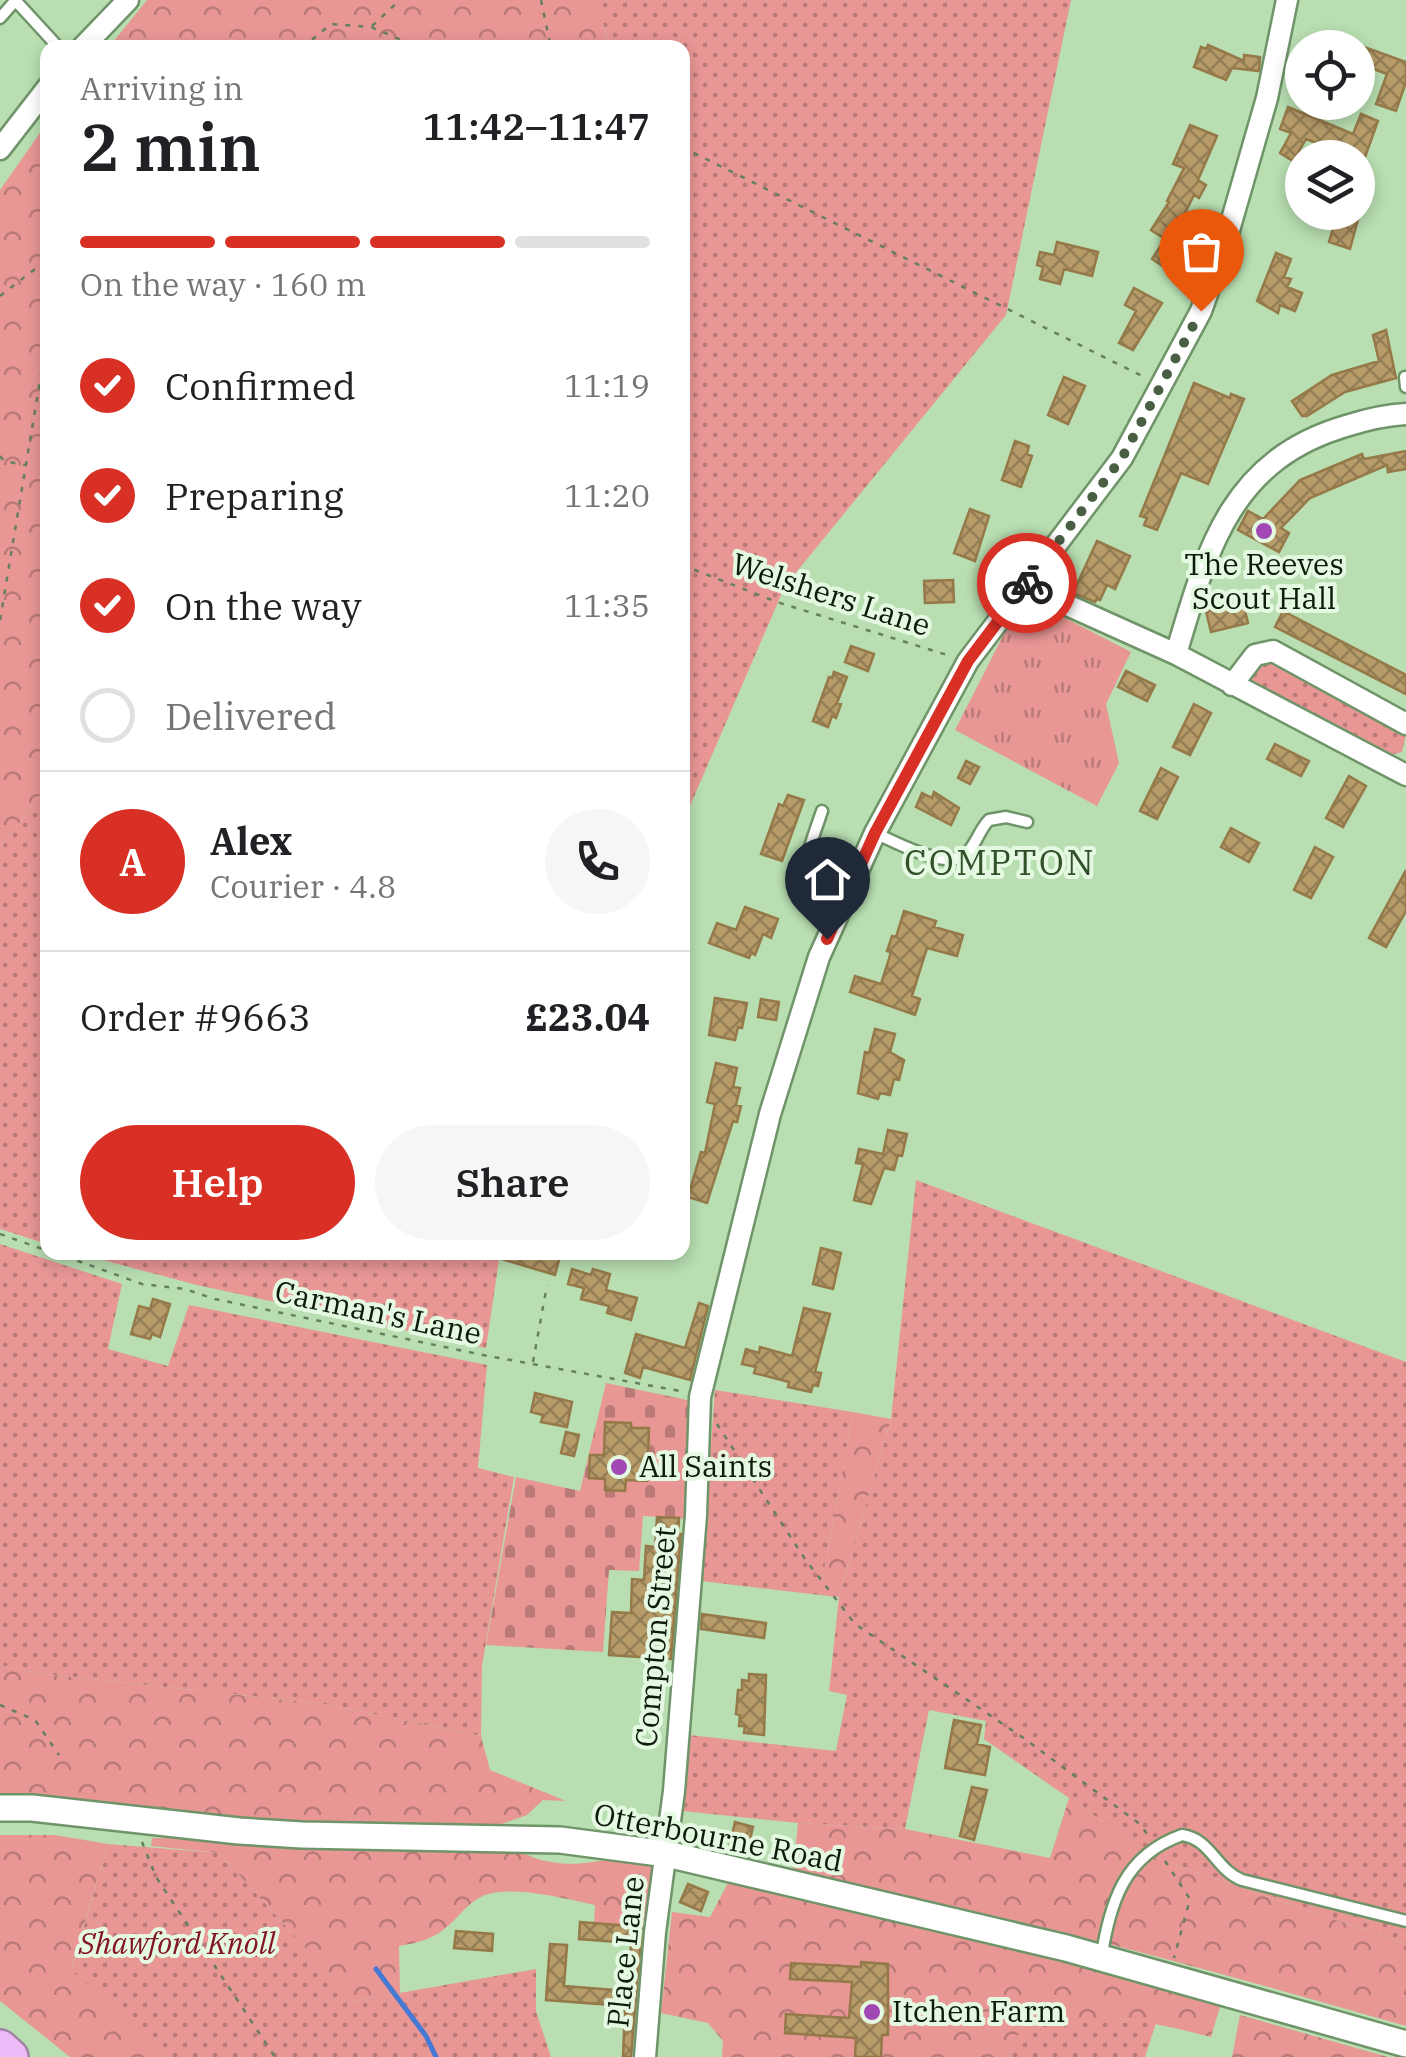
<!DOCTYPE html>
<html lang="en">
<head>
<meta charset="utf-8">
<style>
	:root { --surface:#fff; --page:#f6f6f6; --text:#202124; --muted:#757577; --line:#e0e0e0; --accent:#d93025 }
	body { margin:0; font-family:"IBM Plex Serif",serif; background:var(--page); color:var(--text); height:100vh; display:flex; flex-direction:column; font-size:38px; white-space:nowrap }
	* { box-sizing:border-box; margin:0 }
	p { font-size:32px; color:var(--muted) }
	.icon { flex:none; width:55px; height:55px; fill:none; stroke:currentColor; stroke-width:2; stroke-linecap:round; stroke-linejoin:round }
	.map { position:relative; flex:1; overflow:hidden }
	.side { position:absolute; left:40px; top:40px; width:650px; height:1220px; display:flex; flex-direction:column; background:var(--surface); border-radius:20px; box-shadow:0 5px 15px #0003 }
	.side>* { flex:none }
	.controls { position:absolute; left:1285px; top:30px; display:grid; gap:20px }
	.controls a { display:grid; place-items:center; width:90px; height:90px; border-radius:50%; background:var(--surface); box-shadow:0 5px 15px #0003; font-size:50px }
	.pin { position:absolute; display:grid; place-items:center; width:85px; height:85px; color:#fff; margin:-102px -42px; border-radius:50% 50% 50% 0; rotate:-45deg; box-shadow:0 0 10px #0007 }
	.pin .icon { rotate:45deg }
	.courier { position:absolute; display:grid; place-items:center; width:100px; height:100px; margin:-50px; border:8px solid #d93025; border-radius:50%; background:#fff; color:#222; box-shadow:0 2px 12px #0007 }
	.headline em { font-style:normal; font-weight:600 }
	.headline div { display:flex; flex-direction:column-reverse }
	.headline { display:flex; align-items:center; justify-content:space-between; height:170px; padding:0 40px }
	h1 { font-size:65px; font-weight:600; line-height:75px }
	.bar { display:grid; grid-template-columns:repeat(4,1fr); gap:15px 10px; align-content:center; height:120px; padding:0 40px }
	.bar i { height:12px; border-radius:8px; background:var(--line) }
	.bar .selected { background:var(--accent) }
	.bar p { grid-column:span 4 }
	.line { display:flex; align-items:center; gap:25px; padding:0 40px; border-top:2px solid var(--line) }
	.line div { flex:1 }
	.round { display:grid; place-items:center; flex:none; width:105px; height:105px; border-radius:52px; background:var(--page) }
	ol { padding:0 40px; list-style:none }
	li { display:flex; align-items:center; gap:30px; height:110px }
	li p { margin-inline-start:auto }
	li .icon { padding:10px; border-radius:50%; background:var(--accent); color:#fff; stroke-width:4 }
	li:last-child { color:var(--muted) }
	li i { width:55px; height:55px; border:5px solid var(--line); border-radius:50% }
	.cta { display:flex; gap:20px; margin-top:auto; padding:20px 40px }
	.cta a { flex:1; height:115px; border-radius:60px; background:var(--accent); color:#fff; font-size:40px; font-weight:600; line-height:115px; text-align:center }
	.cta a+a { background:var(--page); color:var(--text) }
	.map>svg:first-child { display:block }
</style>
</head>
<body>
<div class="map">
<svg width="1406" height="2057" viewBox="0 0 1406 2057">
	<defs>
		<pattern id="grass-dots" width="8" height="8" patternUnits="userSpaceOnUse" patternTransform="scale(2.5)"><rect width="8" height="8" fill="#e89795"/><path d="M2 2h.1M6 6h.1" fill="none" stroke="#ba7a78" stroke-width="1.8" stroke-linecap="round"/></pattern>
		<pattern id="forest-crowns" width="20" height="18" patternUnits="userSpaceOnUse" patternTransform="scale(2.5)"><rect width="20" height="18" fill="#e89795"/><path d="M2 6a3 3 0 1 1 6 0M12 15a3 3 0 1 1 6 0" fill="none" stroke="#ba7a78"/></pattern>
		<pattern id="cemetery-stones" width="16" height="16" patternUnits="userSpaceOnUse" patternTransform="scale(2.5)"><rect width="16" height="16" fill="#e89795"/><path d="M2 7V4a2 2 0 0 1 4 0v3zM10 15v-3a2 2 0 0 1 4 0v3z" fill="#ba7a78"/></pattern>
		<pattern id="park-tufts" width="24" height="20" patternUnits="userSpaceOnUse" patternTransform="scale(2.5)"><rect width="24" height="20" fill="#e89795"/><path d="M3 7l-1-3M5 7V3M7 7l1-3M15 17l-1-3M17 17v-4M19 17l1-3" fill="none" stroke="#ba7a78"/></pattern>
		<pattern id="building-cross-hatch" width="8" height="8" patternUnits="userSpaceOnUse" patternTransform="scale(2.5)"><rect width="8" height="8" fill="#b79b69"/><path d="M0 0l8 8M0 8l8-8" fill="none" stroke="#937e55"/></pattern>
	</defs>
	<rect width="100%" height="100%" fill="#b8deb1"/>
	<path fill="url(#grass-dots)" d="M 596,0 L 1071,0 L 1006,315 L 785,586 L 683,822 L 682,48 L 610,47 Z
		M 1269,658 L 1406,734 L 1402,752 L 1391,755 L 1251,682 L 1254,665 Z
		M 47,785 L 47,1244 L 0,1229 L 0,849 Z
		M 916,1180 L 1406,1362 L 1406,1944 L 1155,1858 L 984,1739 L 986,1721 L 929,1710 L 905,1829 L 798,1823 L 682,1811 L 689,1735 L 836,1751 L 847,1695 L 829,1691 L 839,1597 L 891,1419 Z
		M 0,1244 L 122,1284 L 108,1349 L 168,1366 L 189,1305 L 487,1365 L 478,1468 L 514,1477 L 482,1666 L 481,1736 L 324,1704 L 36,1673 L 0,1665 Z
		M 76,1253 L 500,1253 L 486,1348 L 197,1285 Z
		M 715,1390 L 853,1412 L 820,1595 L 701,1581 Z
		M 108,1844 L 219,1853 L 354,2001 L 536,1969 L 536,2011 L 551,2057 L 166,2057 L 71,1971 Z
		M 1088,2015 L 1156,2023 L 1145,2057 L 1008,2057 L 1018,2033 L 1047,2021 Z"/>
	<path fill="url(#forest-crowns)" d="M 147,0 L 596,0 L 610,47 L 109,47 Z
		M 47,123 L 47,785 L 0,849 L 0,190 Z
		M 853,1412 L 891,1419 L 839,1597 L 820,1595 Z
		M 0,1665 L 36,1673 L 324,1704 L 481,1736 L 490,1770 L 566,1801 L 543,1800 L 527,1815 L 490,1828 C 509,1844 525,1858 551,1862 C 591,1870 618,1847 658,1870 L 648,1928 L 594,1924 L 595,1905 C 568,1899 512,1885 485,1895 C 467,1902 458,1919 443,1930 C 430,1940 416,1943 399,1946 L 400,1993 L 354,2001 L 219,1853 L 151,1846 L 152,1838 L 209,1839 L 0,1796 Z
		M 1069,1798 L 1155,1858 L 1406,1944 L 1406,2026 C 1204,1968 1000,1911 793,1874 L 798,1823 L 905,1829 L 1050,1858 Z
		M 0,1835 L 55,1835 L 108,1844 L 71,1970 L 166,2057 L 70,2057 L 0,2001 Z
		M 730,1879 L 1222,2000 L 1211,2037 C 1144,2020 1085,2005 1019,2033 L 1008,2057 L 722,2057 L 723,2041 L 708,2023 L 661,2013 L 672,1912 L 710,1917 Z
		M 1240,2015 L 1388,2057 L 1232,2057 Z"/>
	<path fill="url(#cemetery-stones)" d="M 606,1383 L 692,1401 L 688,1519 L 643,1516 L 639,1571 L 609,1570 L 603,1652 L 486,1645 L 516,1477 L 580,1491 Z"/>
	<path fill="url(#park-tufts)" d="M 1063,617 L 1131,652 L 1106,704 L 1119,763 L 1097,806 L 955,730 L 1009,624 Z"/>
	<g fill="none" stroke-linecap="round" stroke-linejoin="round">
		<path stroke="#4679d4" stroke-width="5" d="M 376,1969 L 426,2036 L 436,2057"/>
	</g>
	<path fill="url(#building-cross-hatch)" stroke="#957949" stroke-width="2.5" d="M 1208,45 L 1244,61 L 1244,55 L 1260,57 L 1259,71 L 1232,68 L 1226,80 L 1194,67 L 1201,47 L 1206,49 Z
		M 1364,47 L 1406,62 L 1406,82 L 1396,111 L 1376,104 L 1387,74 L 1358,63 Z
		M 1288,107 L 1353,134 L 1361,114 L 1378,121 L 1364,160 L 1306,139 L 1293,161 L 1280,153 L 1291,133 L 1280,129 Z
		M 1190,125 L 1217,136 L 1198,180 L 1206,185 L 1199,198 L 1194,195 L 1181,221 L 1186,224 L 1182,231 L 1186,234 L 1178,245 L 1203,261 L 1195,273 L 1170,258 L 1164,267 L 1152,259 L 1165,239 L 1151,230 L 1169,202 L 1167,201 L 1184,168 L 1173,164 Z
		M 1358,171 L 1372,176 L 1359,212 L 1358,212 Z
		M 1338,212 L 1360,212 L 1350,249 L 1329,242 Z
		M 1057,242 L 1098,252 L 1092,276 L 1064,269 L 1060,284 L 1040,279 L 1043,267 L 1037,265 L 1040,252 L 1054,255 Z
		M 1276,253 L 1291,259 L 1284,277 L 1291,279 L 1287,287 L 1302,293 L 1295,311 L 1280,305 L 1278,313 L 1257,301 Z
		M 1134,288 L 1162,303 L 1133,350 L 1119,343 L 1136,311 L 1125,305 Z
		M 1386,330 L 1396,378 L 1345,392 L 1307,416 L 1302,416 L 1292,401 L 1332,375 L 1379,361 L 1373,335 Z
		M 1064,377 L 1085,386 L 1068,424 L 1048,415 Z
		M 1194,383 L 1230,398 L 1231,394 L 1244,399 L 1208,484 L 1181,473 L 1157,530 L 1144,525 L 1147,518 L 1140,516 Z
		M 1015,441 L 1029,446 L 1027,454 L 1032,456 L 1021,487 L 1002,480 Z
		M 1406,451 L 1406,469 L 1388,472 L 1387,465 L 1310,498 L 1281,528 L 1289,533 L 1279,552 L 1238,530 L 1248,511 L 1263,519 L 1300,480 L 1362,454 L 1364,459 Z
		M 970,509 L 989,516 L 975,561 L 954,553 Z
		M 1097,541 L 1130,556 L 1115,589 L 1107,585 L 1100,600 L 1097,599 L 1095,602 L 1073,593 Z
		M 953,580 L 954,602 L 925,603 L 924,581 Z
		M 1243,602 L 1248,623 L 1211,632 L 1206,611 Z
		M 1283,611 L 1406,675 L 1406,694 L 1275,627 Z
		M 851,646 L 874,654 L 868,671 L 845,662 Z
		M 1126,671 L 1155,685 L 1147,701 L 1118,687 Z
		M 834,672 L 847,677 L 837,703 L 841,704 L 836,718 L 832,716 L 828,727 L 813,721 L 829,677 L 832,678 Z
		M 1194,704 L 1211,713 L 1190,755 L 1173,747 Z
		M 1275,744 L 1309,761 L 1301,776 L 1267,759 Z
		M 966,761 L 979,767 L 970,784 L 958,778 Z
		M 1161,768 L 1178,777 L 1157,819 L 1140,811 Z
		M 1349,776 L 1366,786 L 1343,827 L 1326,818 Z
		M 934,792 L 959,808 L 951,825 L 916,807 L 922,793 L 932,798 Z
		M 788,795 L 804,800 L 782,861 L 761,854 L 779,804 L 783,806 Z
		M 1231,828 L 1259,843 L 1249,862 L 1221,847 Z
		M 1315,847 L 1333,857 L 1311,898 L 1294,890 Z
		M 1406,870 L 1406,911 L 1386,947 L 1369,938 Z
		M 745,907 L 778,919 L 771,938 L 763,934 L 755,955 L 751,953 L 749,958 L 709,943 L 717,923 L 736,930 Z
		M 904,911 L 936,921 L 934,927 L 963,935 L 957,956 L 927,948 L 912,996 L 920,999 L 915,1015 L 850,992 L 855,976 L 881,984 L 891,952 L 887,951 L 892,936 L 896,937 Z
		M 715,998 L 747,1003 L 742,1028 L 738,1027 L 735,1040 L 709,1035 Z
		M 761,999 L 779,1002 L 776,1020 L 758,1017 Z
		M 875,1029 L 895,1034 L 890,1052 L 904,1060 L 899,1080 L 894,1079 L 890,1095 L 880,1093 L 878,1099 L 858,1093 L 865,1052 L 869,1053 Z
		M 716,1063 L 737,1068 L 733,1087 L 740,1088 L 736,1105 L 741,1106 L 737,1122 L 733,1121 L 707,1203 L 688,1197 L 701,1152 L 705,1153 L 715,1104 L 707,1102 Z
		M 888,1130 L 907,1134 L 902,1156 L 898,1155 L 894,1170 L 884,1168 L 871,1204 L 854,1200 L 863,1164 L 856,1163 L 859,1149 L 883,1154 Z
		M 821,1248 L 841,1253 L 833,1289 L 813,1284 Z
		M 492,1252 L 561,1252 L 555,1275 L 492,1256 Z
		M 572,1269 L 591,1275 L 593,1269 L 610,1274 L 606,1290 L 637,1298 L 631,1320 L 607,1313 L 609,1306 L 581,1299 L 584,1288 L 568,1284 Z
		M 153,1299 L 170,1304 L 160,1337 L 152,1334 L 150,1339 L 131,1334 L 139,1306 L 150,1309 Z
		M 699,1303 L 708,1306 L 690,1380 L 643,1367 L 640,1378 L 625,1373 L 636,1334 L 685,1348 Z
		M 804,1308 L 830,1314 L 815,1372 L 821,1373 L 818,1386 L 813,1385 L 811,1392 L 788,1387 L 789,1382 L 754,1373 L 756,1367 L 742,1364 L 746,1349 L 759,1353 L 760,1347 L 792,1356 Z
		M 535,1393 L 572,1402 L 567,1427 L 541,1422 L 543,1415 L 531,1412 Z
		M 605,1422 L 631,1423 L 631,1428 L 649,1428 L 647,1481 L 626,1480 L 625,1491 L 605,1490 L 605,1479 L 589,1478 L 590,1455 L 604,1455 Z
		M 566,1432 L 579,1435 L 574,1456 L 561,1453 Z
		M 657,1517 L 679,1518 L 678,1534 L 681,1534 L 671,1659 L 609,1655 L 612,1612 L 631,1613 L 632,1579 L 644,1580 L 646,1546 L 655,1547 Z
		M 702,1614 L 766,1623 L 764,1638 L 701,1629 Z
		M 749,1674 L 766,1675 L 764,1735 L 744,1733 L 745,1726 L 739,1726 L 740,1715 L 736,1714 L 738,1690 L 742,1690 L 742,1680 L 749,1681 Z
		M 954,1720 L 981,1725 L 977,1744 L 990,1747 L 985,1775 L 945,1768 Z
		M 972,1787 L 987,1790 L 974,1840 L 960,1836 Z
		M 735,1822 L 753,1827 L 748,1848 L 754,1849 L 752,1857 L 728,1852 Z
		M 688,1884 L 708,1892 L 701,1911 L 680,1902 Z
		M 580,1922 L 642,1927 L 631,2057 L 623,2057 L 625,2006 L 546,2000 L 550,1944 L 567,1945 L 564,1986 L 628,1991 L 631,1943 L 579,1939 Z
		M 456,1931 L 493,1934 L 492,1951 L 454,1948 Z
		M 861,1962 L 888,1964 L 888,2035 L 882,2035 L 881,2057 L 855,2057 L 856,2038 L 785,2033 L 786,2014 L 849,2018 L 852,1982 L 790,1979 L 791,1963 L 861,1967 Z"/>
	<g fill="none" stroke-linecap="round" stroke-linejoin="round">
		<defs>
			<path id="service" d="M 15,0 L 59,48
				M 0,18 L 15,1
				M 1405,377 L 1406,387
				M 822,811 C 806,858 793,882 834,920
				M 875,833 C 895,842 948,871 966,854 C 976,845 979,830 989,820 L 1006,817 L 1027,822
				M 1101,1958 C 1111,1902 1123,1856 1182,1835 C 1211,1839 1216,1870 1242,1880 L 1406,1921"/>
			<path id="minor" d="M 82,48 L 128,0
				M 0,149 L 48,87
				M 1025,586 L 1176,654 L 1406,775
				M 1176,654 C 1207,550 1230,460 1346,426 C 1365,420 1385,415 1406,414
				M 1232,685 L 1255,655 L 1273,651 L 1406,724
				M 645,2057 L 655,1932 L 674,1791 L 696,1515 L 700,1397 L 770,1114 L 819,957 L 875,833 L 968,661 L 1122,458 L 1201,311 L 1225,244 L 1267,98 L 1287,0"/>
			<path id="tertiary" d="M 0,1808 L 32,1808 L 239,1831 L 302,1835 L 560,1840 L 667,1854 L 1066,1948 L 1406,2044"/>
			<path id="motorway" d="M 0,2048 L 10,2057"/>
		</defs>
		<use href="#service" stroke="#6f9469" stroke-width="15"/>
		<use href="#minor" stroke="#6f9469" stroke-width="25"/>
		<use href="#tertiary" stroke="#6f9469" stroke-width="30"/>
		<use href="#motorway" stroke="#9f82a4" stroke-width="40"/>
		<path stroke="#657f60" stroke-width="2.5" stroke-dasharray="5 8" stroke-linecap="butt" d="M 541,0 L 551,48
			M 372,26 L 400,0
			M 302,48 L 331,24 L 371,27 L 420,48
			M 682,147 L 1142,376
			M 0,296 L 48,259
			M 0,456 L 4,461 L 25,465
			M 682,565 L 777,602 L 947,655
			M 0,620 L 48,333
			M 0,1234 L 48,1251
			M 53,1252 L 142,1284 L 185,1289 L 215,1299 L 483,1355 L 680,1391
			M 533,1362 L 547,1285
			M 717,1424 L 805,1559 L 855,1624 L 1025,1739 L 1141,1825 L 1149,1837
			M 0,1705 L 35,1720 L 59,1755
			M 142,1842 L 156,1877 L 275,2057
			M 1165,1861 L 1190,1899 L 1174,1958"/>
		<use href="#service" stroke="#fff" stroke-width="10"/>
		<use href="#minor" stroke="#fff" stroke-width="20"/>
		<use href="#tertiary" stroke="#fff" stroke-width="25"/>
		<use href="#motorway" stroke="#edbaf7" stroke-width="35"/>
	</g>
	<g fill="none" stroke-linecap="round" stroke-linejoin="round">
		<path stroke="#495f44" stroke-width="10" stroke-dasharray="0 18" d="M 1027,583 L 1122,458 L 1201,311"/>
		<path stroke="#d93025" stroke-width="12" d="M 827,939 L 875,833 L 968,661 L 1027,583"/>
	</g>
	<g fill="#a248b4" stroke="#e5f9e2" stroke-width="4">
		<circle cx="1264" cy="531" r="10"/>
		<circle cx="619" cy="1467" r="10"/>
		<circle cx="872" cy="2012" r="10"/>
	</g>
	<g text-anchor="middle" stroke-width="8" stroke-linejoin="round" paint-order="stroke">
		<g font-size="30" fill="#0d1b0a" stroke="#e5f9e2" text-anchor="start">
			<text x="1264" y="575" text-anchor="middle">The Reeves<tspan x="1264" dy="34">Scout Hall</tspan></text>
			<text x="639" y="1477">All Saints</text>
			<text x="892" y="2022">Itchen Farm</text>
		</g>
		<g font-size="30" fill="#0d1b0a" stroke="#e5f9e2">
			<text transform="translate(831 595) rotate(18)" y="10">Welshers Lane</text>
			<text transform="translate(378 1313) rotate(12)" y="10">Carman's Lane</text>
			<text transform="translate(656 1637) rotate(-85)" y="10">Compton Street</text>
			<text transform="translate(718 1838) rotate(11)" y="10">Otterbourne Road</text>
			<text transform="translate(626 1952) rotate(-84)" y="10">Place Lane</text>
		</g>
		<g font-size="30" font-style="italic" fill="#841623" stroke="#e5f9e2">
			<text x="177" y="1954">Shawford Knoll</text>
		</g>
		<g font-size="35" letter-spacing="2.5" fill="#30512a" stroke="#e5f9e2">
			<text x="1000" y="875">COMPTON</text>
		</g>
	</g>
</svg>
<div class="controls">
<a><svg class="icon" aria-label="locate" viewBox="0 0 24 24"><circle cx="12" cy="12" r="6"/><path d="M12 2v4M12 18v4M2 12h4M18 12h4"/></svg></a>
<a><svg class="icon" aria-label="layers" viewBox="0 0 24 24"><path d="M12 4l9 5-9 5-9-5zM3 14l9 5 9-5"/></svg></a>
</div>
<div class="pin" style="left:1201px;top:311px;background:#ea580c"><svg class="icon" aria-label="bag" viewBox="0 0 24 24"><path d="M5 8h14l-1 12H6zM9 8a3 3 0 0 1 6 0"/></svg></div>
<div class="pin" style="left:827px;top:939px;background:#1f2937"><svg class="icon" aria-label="home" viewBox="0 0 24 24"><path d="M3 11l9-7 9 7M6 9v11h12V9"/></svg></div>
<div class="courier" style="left:1027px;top:583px"><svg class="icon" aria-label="bike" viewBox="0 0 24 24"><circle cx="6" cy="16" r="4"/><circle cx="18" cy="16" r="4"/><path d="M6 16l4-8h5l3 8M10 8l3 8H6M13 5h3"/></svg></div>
<section class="side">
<div class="headline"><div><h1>2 min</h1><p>Arriving in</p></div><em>11:42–11:47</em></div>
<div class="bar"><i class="selected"></i><i class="selected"></i><i class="selected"></i><i></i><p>On the way · 160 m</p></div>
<ol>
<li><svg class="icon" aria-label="check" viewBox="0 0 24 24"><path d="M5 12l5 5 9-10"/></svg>Confirmed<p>11:19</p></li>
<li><svg class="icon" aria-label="check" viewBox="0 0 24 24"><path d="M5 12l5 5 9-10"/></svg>Preparing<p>11:20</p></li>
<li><svg class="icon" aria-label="check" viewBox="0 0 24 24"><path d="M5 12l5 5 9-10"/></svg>On the way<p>11:35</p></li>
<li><i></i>Delivered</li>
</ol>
<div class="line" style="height:180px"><b class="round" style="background:var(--accent);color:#fff">A</b><div><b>Alex</b><p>Courier · 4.8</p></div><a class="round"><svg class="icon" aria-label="phone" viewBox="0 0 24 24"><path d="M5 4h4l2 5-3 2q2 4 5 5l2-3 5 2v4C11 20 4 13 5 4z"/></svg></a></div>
<div class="line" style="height:130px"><div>Order #9663</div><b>£23.04</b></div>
<div class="cta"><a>Help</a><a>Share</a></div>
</section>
</div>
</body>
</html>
